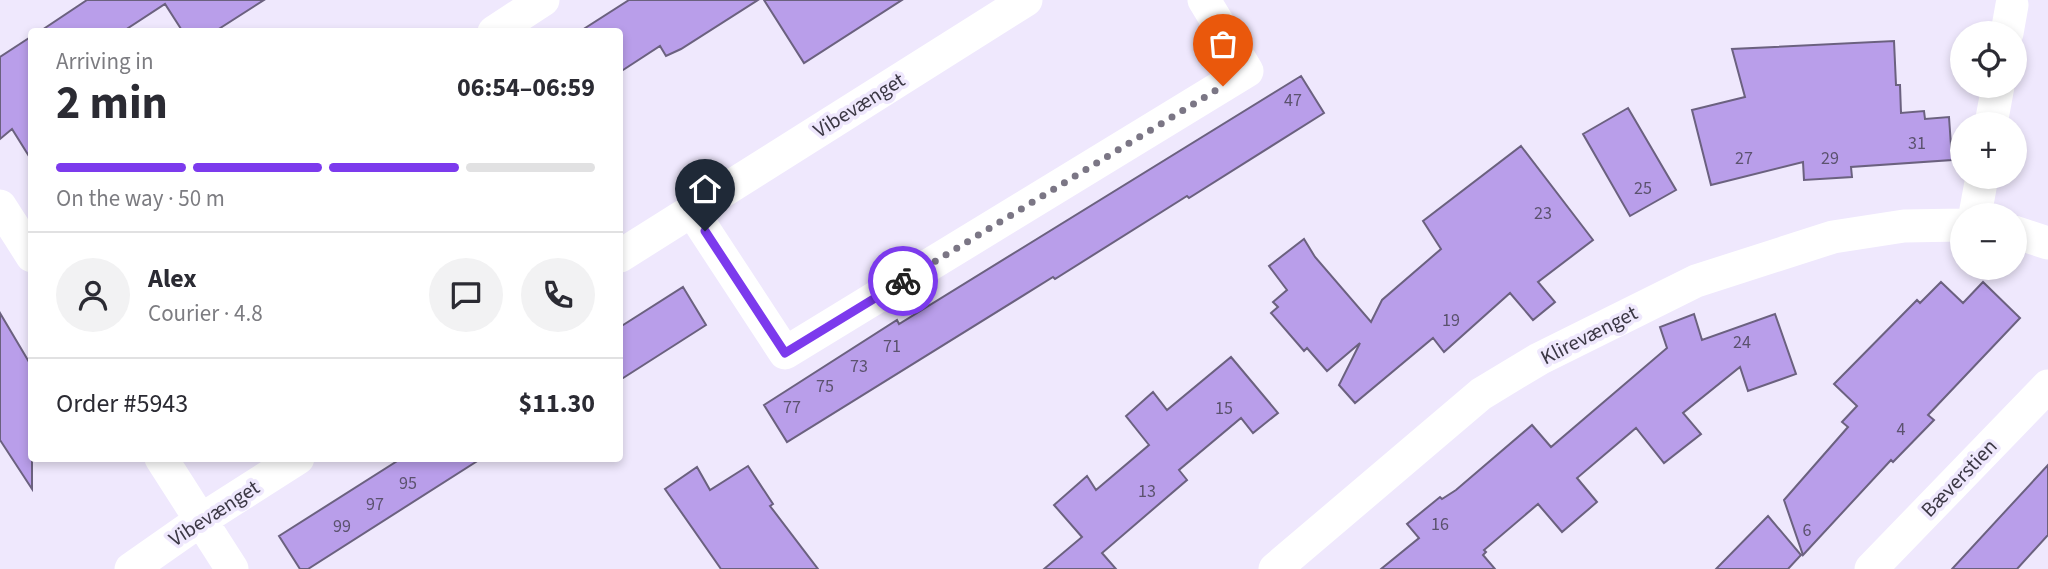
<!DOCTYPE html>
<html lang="en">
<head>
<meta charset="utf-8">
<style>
	:root { --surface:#fff; --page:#f2f2f3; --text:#2b2b33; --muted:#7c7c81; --line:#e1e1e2; --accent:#7c3aed }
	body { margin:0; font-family:"Source Sans 3",sans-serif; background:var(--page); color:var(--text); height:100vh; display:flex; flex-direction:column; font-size:26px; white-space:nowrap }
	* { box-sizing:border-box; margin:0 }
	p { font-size:23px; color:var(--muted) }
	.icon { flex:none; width:38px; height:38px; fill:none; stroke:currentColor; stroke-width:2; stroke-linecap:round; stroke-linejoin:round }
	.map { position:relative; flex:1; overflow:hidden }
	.details { position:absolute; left:28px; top:28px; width:595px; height:434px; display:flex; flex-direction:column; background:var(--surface); border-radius:7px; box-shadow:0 4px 10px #0003 }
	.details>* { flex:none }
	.controls { position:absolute; left:1950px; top:21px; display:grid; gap:14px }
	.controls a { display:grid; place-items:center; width:77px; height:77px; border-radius:50%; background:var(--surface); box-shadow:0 4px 10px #0003; font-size:35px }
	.pin { position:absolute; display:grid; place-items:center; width:60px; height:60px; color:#fff; margin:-72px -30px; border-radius:50% 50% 50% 0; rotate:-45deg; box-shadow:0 0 7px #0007 }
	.pin .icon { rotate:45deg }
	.courier { position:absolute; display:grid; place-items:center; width:70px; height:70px; margin:-35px; border:5px solid #7c3aed; border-radius:50%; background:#fff; color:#222; box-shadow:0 2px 9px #0007 }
	.overview em { font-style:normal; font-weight:700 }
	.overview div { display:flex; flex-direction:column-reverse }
	.overview { display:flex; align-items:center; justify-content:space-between; height:119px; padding:0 28px }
	h1 { font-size:46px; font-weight:700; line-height:52px }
	.bar { display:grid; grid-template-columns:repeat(4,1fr); gap:10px 7px; align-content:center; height:84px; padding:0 28px }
	.bar i { height:9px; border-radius:5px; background:var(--line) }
	.bar .on { background:var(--accent) }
	.bar p { grid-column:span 4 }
	.line { display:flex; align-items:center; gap:18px; padding:0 28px; border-top:2px solid var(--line) }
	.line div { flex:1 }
	.round { display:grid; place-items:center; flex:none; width:74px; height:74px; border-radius:37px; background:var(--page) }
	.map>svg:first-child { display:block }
</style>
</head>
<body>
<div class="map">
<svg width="2048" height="569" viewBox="0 0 2048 569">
	<rect width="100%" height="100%" fill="#efe8fd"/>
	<path fill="#b99eea" stroke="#6b617f" stroke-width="2" d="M 87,0 L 264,0 L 214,32 L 183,32 L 165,4 L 122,32 L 39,32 Z
		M 629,0 L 758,0 L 681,49 L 666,56 L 660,46 L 620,72 L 620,32 L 579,32 Z
		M 764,0 L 902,0 L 804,63 Z
		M 32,36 L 32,161 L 12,129 L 0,139 L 0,57 Z
		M 1894,41 L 1896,85 L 1900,85 L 1901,113 L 1924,111 L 1925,119 L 1949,117 L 1952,160 L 1851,167 L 1852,177 L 1804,180 L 1803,162 L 1711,185 L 1692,110 L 1745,97 L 1732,49 Z
		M 1301,76 L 1324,113 L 1189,198 L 1187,196 L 1055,279 L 1053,277 L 787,442 L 764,405 L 897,320 L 899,324 Z
		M 1628,108 L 1676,190 L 1630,216 L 1583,134 Z
		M 1521,146 L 1593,240 L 1538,282 L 1555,302 L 1533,320 L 1510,293 L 1444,352 L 1433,338 L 1355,403 L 1339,385 L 1360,343 L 1327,371 L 1307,348 L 1304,351 L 1271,313 L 1278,307 L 1273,302 L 1287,290 L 1269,266 L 1304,239 L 1315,257 L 1371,322 L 1382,300 L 1441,249 L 1423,221 Z
		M 1941,282 L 1963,303 L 1983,282 L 2020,318 L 1928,415 L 1934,420 L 1893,462 L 1891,460 L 1803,555 L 1784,500 L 1848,427 L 1842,422 L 1857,406 L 1834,384 L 1917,300 L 1920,303 Z
		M 683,287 L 706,325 L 620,380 L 620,327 Z
		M 0,313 L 32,367 L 32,489 L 0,440 Z
		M 1694,314 L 1702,340 L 1775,314 L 1796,374 L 1748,391 L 1740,367 L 1683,413 L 1701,434 L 1664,463 L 1636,428 L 1577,478 L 1597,502 L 1562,532 L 1538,504 L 1484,550 L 1486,552 L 1483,555 L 1495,569 L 1381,569 L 1419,538 L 1407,524 L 1440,497 L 1442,499 L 1456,490 L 1532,425 L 1551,447 L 1667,348 L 1660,327 Z
		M 1231,357 L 1278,413 L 1253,433 L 1241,418 L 1179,470 L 1187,480 L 1102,553 L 1116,569 L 1044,569 L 1082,537 L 1054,505 L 1087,476 L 1096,490 L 1149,445 L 1126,416 L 1153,392 L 1167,410 Z
		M 402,458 L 482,458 L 308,569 L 300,569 L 279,536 Z
		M 2048,465 L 2048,535 L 2017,569 L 1952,569 Z
		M 748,466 L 773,504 L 770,506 L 818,569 L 721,569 L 665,489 L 697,467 L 710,490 Z
		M 1768,516 L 1801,555 L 1788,569 L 1716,569 Z"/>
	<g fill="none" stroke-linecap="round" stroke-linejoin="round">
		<path stroke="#fff" stroke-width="33" d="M 494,32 L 543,0
			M 2007,33 L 2012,5
			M 1991,124 L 1998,86
			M 0,206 L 32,256
			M 692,211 L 785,353 L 1247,71 L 1204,0
			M 1975,215 L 1982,177
			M 2014,232 L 2048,243
			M 620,256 L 1026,0
			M 161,458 L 232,569
			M 131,569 L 201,520 L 298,458
			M 1275,569 L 1481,394 L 1539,359 L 1696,281 L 1833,237 L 1904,226 L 1962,225
			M 1871,569 L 2048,386"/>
	</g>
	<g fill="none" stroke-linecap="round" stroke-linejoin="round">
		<path stroke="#7b7685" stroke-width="7" stroke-dasharray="0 12.6" d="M 903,281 L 1223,86"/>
		<path stroke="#7c3aed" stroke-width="9" d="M 705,231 L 785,353 L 903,281"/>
	</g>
	<g text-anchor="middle" stroke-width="7" stroke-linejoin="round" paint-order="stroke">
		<g font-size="18" fill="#5b526e">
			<text x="1293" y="106">47</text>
			<text x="1917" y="149">31</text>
			<text x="1744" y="164">27</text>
			<text x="1830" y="164">29</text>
			<text x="1643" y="194">25</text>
			<text x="1543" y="219">23</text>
			<text x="1451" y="326">19</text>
			<text x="1742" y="348">24</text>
			<text x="892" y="352">71</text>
			<text x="859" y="372">73</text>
			<text x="825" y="392">75</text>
			<text x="792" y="413">77</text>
			<text x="1224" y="414">15</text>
			<text x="1901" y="435">4</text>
			<text x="408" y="489">95</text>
			<text x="1147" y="497">13</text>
			<text x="375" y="510">97</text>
			<text x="1440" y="530">16</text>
			<text x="342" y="532">99</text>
			<text x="1807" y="536">6</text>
		</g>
		<g font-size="21" fill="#3c3845" stroke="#efe8fd">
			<text transform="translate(859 105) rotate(-32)" y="7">Vibevænget</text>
			<text transform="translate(1589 335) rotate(-27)" y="7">Klirevænget</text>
			<text transform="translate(1959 478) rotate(-46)" y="7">Bæverstien</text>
			<text transform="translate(214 513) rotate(-33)" y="7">Vibevænget</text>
		</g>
	</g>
</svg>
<div class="controls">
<a><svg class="icon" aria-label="locate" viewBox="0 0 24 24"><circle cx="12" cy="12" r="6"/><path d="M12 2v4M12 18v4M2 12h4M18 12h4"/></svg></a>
<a>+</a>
<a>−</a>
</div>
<div class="pin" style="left:1223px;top:86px;background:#ea580c"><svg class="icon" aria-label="bag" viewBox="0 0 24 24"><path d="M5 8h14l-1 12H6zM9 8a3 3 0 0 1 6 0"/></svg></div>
<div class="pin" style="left:705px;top:231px;background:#1f2937"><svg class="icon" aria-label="home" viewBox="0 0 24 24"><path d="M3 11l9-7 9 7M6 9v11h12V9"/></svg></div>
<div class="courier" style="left:903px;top:281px"><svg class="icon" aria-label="bike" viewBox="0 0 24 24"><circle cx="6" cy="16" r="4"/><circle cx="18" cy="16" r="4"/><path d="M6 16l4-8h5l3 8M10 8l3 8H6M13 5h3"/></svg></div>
<section class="details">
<div class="overview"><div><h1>2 min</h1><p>Arriving in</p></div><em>06:54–06:59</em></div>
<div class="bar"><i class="on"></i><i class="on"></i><i class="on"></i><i></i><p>On the way · 50 m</p></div>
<div class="line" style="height:126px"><a class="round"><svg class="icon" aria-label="person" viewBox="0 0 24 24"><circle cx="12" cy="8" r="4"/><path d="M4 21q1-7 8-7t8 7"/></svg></a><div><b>Alex</b><p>Courier · 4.8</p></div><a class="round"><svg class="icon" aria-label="chat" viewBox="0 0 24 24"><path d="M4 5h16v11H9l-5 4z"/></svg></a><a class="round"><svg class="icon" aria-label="phone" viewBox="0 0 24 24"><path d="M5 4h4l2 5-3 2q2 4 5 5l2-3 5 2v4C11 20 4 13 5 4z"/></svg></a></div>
<div class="line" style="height:91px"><div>Order #5943</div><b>$11.30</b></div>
</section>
</div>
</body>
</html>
